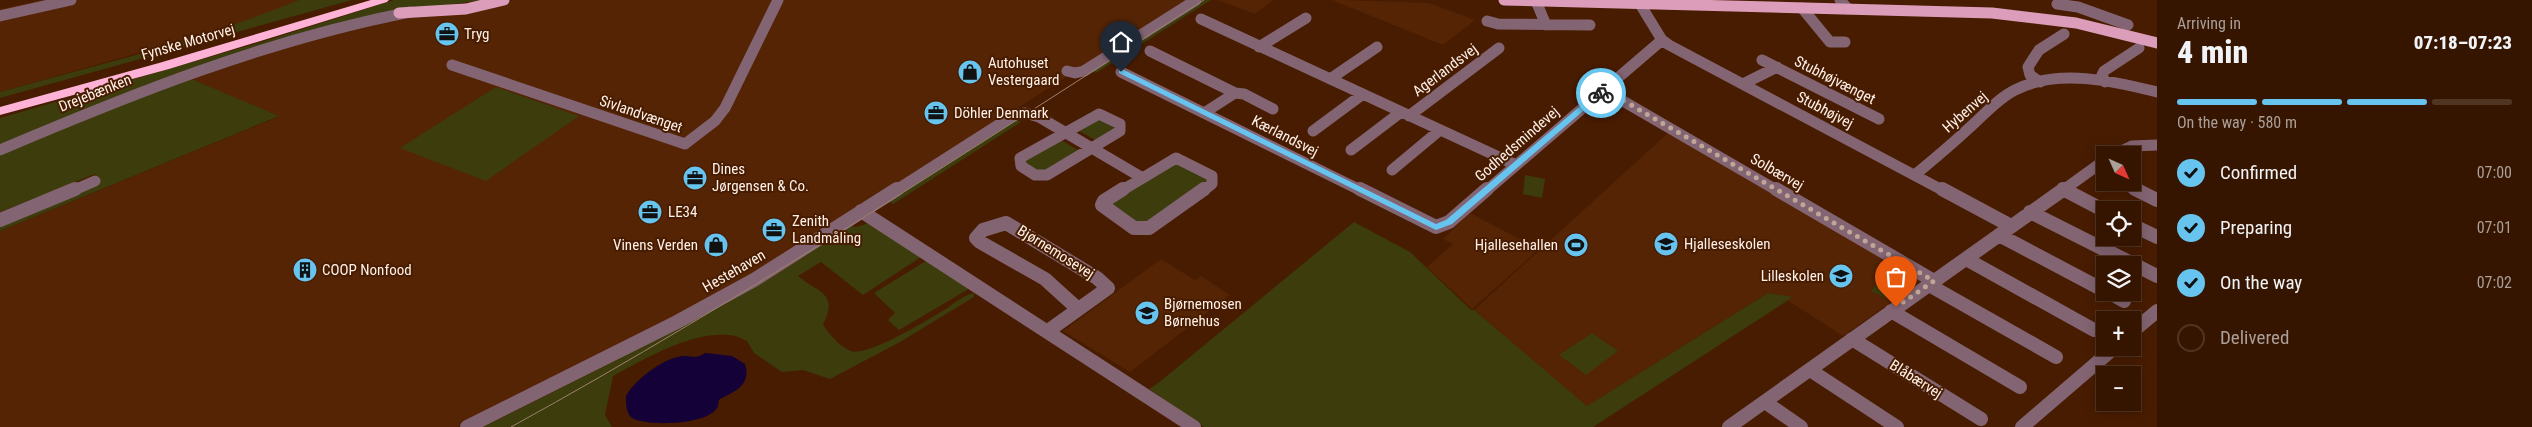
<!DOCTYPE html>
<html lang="en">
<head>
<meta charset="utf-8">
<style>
	:root { --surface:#361500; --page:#3d1e0a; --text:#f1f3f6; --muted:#aa9f99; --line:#503422; --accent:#66c4ef }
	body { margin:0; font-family:"Roboto Condensed",sans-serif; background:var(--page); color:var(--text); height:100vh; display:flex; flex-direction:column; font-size:19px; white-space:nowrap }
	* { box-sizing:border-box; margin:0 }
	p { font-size:16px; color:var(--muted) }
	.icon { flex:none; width:28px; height:28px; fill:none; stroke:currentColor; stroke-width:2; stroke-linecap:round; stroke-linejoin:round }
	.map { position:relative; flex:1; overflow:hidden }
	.panel { display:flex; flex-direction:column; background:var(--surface); width:375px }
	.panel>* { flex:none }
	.needle { width:32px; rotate:135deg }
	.fabs { position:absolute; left:2096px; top:146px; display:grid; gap:10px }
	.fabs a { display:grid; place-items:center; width:45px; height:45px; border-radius:0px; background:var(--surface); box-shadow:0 2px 12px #0003,0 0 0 1px var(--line); font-size:25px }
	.pin { position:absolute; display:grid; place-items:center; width:42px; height:42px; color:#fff; margin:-51px -21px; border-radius:50% 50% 50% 0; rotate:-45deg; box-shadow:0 0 5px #0007 }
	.pin .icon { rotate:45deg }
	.courier { position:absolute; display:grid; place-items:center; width:50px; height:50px; margin:-25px; border:4px solid #66c4ef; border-radius:50%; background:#fff; color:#222; box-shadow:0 1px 6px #0007 }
	.headline em { font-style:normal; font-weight:800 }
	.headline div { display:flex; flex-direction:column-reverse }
	.headline { display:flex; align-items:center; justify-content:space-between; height:85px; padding:0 20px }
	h1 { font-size:32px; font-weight:800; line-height:38px }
	.bar { display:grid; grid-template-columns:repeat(4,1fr); gap:8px 5px; align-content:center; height:60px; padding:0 20px }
	.bar i { height:6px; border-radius:4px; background:var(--line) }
	.bar .selected { background:var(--accent) }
	.bar p { grid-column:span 4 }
	ol { padding:0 20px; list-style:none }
	li { display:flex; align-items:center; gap:15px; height:55px }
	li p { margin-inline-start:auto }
	li .icon { padding:5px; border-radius:50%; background:var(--accent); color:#111; stroke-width:4 }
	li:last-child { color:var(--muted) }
	li i { width:28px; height:28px; border:2px solid var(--line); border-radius:50% }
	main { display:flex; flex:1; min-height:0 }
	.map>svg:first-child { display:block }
</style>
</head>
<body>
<main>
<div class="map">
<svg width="2157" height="427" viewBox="0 0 2157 427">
	<rect width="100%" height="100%" fill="#481c00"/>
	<path fill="#542405" d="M 42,0 L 299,0 L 263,15 L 188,39 L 0,92 L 0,9 Z
		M 514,0 L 1212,0 L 1186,1 L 761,271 L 674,320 L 457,427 L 0,427 L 0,231 L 278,117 L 189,78 L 365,21 L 477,10 Z
		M 1218,0 L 1273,0 L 1255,14 Z
		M 1308,0 L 1341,0 L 1429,3 L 1475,20 L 1443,45 L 1332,0 Z
		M 1669,132 L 1921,279 L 1921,281 L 1843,336 L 1787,300 L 1792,297 L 1768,293 L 1587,407 L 1474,310 Z
		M 1470,213 L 1539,249 L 1472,309 L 1427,267 L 1453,244 L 1443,239 Z
		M 1161,259 L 1195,280 L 1201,276 L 1230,295 L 1130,372 L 1063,331 Z"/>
	<path fill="#3c3c0d" d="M 299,0 L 352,0 L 0,98 L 0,92 C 100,64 202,40 299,0 Z
		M 394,0 L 482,0 L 359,18 L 299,34 L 0,147 L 0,118 L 258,43 Z
		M 1199,0 L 1211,0 L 1096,73 L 1090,70 Z
		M 189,78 L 279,116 L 0,231 L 0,222 L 100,181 L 95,174 L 0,212 L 0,153 Z
		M 496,87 L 579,116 L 486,181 L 400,148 Z
		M 1095,117 L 1117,125 L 1117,130 L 1097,141 L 1076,129 Z
		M 1014,118 L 1021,122 L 893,204 L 886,199 Z
		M 1059,139 L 1080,151 L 1044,173 L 1037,173 L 1024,164 L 1024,159 Z
		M 1172,161 L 1210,180 L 1145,226 L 1137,226 L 1108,202 Z
		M 1525,175 L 1545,179 L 1542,198 L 1523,194 Z
		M 1354,222 L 1410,252 L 1471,310 L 1474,310 L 1587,406 L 1768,293 L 1793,297 L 1593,427 L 1204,427 L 1149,389 L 1157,384 Z
		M 869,223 L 924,255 L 863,295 L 821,262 L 798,276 C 818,293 839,292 823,325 C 831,336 839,346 851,351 C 867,357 928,320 944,310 C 954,304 963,295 974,293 L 974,297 L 900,342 L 830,379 L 803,370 L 782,372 L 754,353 L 747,341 C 742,339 735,335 729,335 C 689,332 647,358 613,376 L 605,415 L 612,427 L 483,427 L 617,360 L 847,224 L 856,227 Z
		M 929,259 L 972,287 L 899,330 L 888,320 L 895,313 L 874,293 Z
		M 1880,280 L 1899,289 L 1890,300 L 1871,291 Z
		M 1592,333 L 1618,351 L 1586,375 L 1559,355 Z"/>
	<path fill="#140137" d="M 705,353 L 732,356 L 745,364 C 752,385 734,392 720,399 C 718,401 719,403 718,406 C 711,425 648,427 632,418 C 626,413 626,404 626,396 C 634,380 667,355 686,356 C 694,357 698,358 705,353 Z"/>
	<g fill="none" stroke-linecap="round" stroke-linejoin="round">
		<path stroke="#836472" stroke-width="11" d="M 1840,0 L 1848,9
			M 1536,1 L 1546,25
			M 1640,4 L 1662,40 L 1669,45 L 1944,191
			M 2057,4 L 2078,7 L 2128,25
			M 1802,8 L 1830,42 L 1845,42
			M 0,16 L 71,0
			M 1201,19 L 1516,165
			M 1487,21 L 1498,24 L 1590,25
			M 1259,47 L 1306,18
			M 1150,51 L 1235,93 L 1204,113
			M 1762,60 L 1879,119
			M 452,65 L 685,144 L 715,121 L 725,108 L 778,0
			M 1067,71 L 1075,73 L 1084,71 L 1196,0
			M 1121,72 L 1362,191
			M 1330,79 L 1377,47
			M 2040,82 L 2030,75 L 2028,67 L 2039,50 L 2064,34
			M 2105,82 L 2102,75 L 2104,71 L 2139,48
			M 1743,84 L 1777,67
			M 1604,90 L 1778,191
			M 1235,93 L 1244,94 L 1273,109
			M 1099,114 L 1120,124 L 1120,131 L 1047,175 L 1035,175 L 1021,166 L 1020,158 Z
			M 1409,116 L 1499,48
			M 1313,131 L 1363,94
			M 0,150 C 134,93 267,40 410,12
			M 1351,150 L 1401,112
			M 2113,155 L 2132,146 L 2157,145
			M 1392,170 L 1440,130
			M 1916,174 C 1934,159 1951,145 1968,129 C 1983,116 1997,99 2015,90 C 2058,68 2113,81 2157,92
			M 2120,182 L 2138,191
			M 2062,189 L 2065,191
			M 72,191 L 95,181
			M 895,191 L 1014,115 L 1025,113 L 1039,117 L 1141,177
			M 1121,191 L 1176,158 L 1212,176 L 1212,184 L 1203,191
			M 1486,191 L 1662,40
			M 2062,191 L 2105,160"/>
		<path stroke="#836472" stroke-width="14" d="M 1123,189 L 1104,201 L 1102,205 L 1134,228 L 1149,228 L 1204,189
			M 1360,189 L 1436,227 L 1449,222 L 1487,189
			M 1776,189 L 1934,281
			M 1942,189 L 2011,226
			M 2063,189 L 2105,211
			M 2135,189 L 2157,200
			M 861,211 L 1194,427
			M 2030,212 L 2157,276
			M 0,220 L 75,189
			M 2132,225 L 2157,237
			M 1999,235 L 2105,291
			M 1966,259 L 2094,330
			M 1929,285 L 2056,357
			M 2108,292 L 2124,301
			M 1891,311 L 2020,387
			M 1048,331 L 1108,288 L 1097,278 L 1006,223 L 983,230 L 976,238 L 980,242 L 1045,279 L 1078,309
			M 2132,332 L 2157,311
			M 1852,339 L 1981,419
			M 1810,370 L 1897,427
			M 1765,402 L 1801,427
			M 467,427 L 677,322 L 754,280 L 897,189
			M 1729,427 L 2064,189
			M 2022,427 L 2114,348"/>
		<path stroke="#db9db9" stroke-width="11" d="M 1504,0 L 1992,13 L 2076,23 L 2157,43
			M 399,13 L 466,9 L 504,0"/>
		<path fill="#feb3d6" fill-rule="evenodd" d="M 371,0 L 389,0 L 387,2 L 169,69 L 0,115 L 0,107 L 159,63 Z"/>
		<path stroke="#9f806e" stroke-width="1" d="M 511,427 C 749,296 975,146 1204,0"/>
	</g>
	<path fill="#66c4ef" d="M 1119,70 L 1124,70 L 1436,224 L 1446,220 L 1598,91 L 1604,93 L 1452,224 L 1436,230 L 1119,73 Z"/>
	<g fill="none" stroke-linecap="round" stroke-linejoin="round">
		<path stroke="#bfa697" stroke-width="5" stroke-dasharray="0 9" d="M 1601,93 L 1604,90 L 1607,91 L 1934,281 L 1896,307"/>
	</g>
	<defs>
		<symbol id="office-disc" viewBox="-11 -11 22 22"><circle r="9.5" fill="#66c4ef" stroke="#481c00"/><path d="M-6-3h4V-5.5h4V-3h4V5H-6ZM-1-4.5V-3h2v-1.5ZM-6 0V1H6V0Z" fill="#111"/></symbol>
		<symbol id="shop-disc" viewBox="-11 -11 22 22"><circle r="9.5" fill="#66c4ef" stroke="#481c00"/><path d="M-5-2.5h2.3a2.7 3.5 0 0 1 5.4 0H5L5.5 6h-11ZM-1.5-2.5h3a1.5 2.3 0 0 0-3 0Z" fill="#111"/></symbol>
		<symbol id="school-disc" viewBox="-11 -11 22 22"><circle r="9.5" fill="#66c4ef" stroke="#481c00"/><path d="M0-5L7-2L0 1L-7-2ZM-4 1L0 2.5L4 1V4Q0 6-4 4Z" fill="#111"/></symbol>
		<symbol id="stadium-disc" viewBox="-11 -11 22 22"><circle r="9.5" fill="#66c4ef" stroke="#481c00"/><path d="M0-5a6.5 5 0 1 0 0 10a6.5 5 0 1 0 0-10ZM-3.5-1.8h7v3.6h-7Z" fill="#111"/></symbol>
		<symbol id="building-disc" viewBox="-11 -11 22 22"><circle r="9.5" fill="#66c4ef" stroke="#481c00"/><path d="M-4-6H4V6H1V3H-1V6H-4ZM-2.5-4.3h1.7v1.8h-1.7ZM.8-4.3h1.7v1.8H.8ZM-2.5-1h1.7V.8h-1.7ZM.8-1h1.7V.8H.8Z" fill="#111"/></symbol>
	</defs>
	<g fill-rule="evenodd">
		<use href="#office-disc" x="433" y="20" width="28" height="28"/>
		<use href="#shop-disc" x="956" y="58" width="28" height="28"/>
		<use href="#office-disc" x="922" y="99" width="28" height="28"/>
		<use href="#office-disc" x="681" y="164" width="28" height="28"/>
		<use href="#office-disc" x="636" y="198" width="28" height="28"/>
		<use href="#office-disc" x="760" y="216" width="28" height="28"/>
		<use href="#school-disc" x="1652" y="230" width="28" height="28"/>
		<use href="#shop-disc" x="702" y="231" width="28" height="28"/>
		<use href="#stadium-disc" x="1562" y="231" width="28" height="28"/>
		<use href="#building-disc" x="291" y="256" width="28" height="28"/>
		<use href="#school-disc" x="1827" y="262" width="28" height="28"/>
		<use href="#school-disc" x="1133" y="299" width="28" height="28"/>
	</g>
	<g text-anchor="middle" stroke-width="4" stroke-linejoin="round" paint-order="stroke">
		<g font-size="15" fill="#fff0e8" stroke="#481c00" text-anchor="start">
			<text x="464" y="39">Tryg</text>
			<text x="988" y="68">Autohuset<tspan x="988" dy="17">Vestergaard</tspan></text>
			<text x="954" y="118">Döhler Denmark</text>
			<text x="712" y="174">Dines<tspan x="712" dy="17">Jørgensen &amp; Co.</tspan></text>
			<text x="668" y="217">LE34</text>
			<text x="792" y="226">Zenith<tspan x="792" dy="17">Landmåling</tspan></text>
			<text x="1684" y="249">Hjalleseskolen</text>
			<text x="698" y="250" text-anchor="end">Vinens Verden</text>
			<text x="1558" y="250" text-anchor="end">Hjallesehallen</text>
			<text x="322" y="275">COOP Nonfood</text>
			<text x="1824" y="281" text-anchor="end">Lilleskolen</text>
			<text x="1164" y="309">Bjørnemosen<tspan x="1164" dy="17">Børnehus</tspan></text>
		</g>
		<g font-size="15" fill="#fff0e8" stroke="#481c00">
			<text transform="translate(188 42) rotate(-16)" y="5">Fynske Motorvej</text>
			<text transform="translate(1445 70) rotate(-37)" y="5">Agerlandsvej</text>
			<text transform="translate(1835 80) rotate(27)" y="5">Stubhøjvænget</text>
			<text transform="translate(95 93) rotate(-22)" y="5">Drejebænken</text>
			<text transform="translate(1825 110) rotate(28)" y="5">Stubhøjvej</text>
			<text transform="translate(1965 112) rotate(-41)" y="5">Hybenvej</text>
			<text transform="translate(641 114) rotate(19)" y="5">Sivlandvænget</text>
			<text transform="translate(1285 136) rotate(27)" y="5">Kærlandsvej</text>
			<text transform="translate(1517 144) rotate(-41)" y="5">Godhedsmindevej</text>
			<text transform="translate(1777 172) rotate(30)" y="5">Solbærvej</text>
			<text transform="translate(1056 252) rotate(32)" y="5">Bjørnemosevej</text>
			<text transform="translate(734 271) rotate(-30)" y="5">Hestehaven</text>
			<text transform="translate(1916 379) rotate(32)" y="5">Blåbærvej</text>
		</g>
	</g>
</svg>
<div class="fabs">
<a><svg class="needle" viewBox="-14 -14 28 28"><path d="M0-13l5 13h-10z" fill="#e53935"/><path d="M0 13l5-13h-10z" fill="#aa9f99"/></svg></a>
<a><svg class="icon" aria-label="locate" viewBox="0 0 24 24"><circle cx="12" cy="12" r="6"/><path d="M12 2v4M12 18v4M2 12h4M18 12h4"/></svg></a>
<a><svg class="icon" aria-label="layers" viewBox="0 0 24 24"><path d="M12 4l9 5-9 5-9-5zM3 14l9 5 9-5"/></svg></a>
<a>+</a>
<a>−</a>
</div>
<div class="pin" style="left:1896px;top:307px;background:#ea580c"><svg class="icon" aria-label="bag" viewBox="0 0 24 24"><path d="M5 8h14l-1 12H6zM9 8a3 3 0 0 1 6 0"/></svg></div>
<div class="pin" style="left:1121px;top:72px;background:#1f2937"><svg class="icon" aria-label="home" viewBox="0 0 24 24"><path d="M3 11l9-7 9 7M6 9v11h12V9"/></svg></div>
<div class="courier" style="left:1601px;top:93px"><svg class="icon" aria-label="bike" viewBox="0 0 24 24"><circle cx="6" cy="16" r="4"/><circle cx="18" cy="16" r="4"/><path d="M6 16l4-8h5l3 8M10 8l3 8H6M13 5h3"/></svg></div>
</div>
<section class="panel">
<div class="headline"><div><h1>4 min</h1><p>Arriving in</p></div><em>07:18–07:23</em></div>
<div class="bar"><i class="selected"></i><i class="selected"></i><i class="selected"></i><i></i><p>On the way · 580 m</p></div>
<ol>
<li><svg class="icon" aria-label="check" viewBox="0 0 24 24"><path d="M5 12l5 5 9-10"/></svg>Confirmed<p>07:00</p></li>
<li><svg class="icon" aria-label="check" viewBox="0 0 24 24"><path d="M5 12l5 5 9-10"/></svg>Preparing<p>07:01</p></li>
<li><svg class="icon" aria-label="check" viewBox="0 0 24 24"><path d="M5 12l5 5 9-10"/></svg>On the way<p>07:02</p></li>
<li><i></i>Delivered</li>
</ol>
</section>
</main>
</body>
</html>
